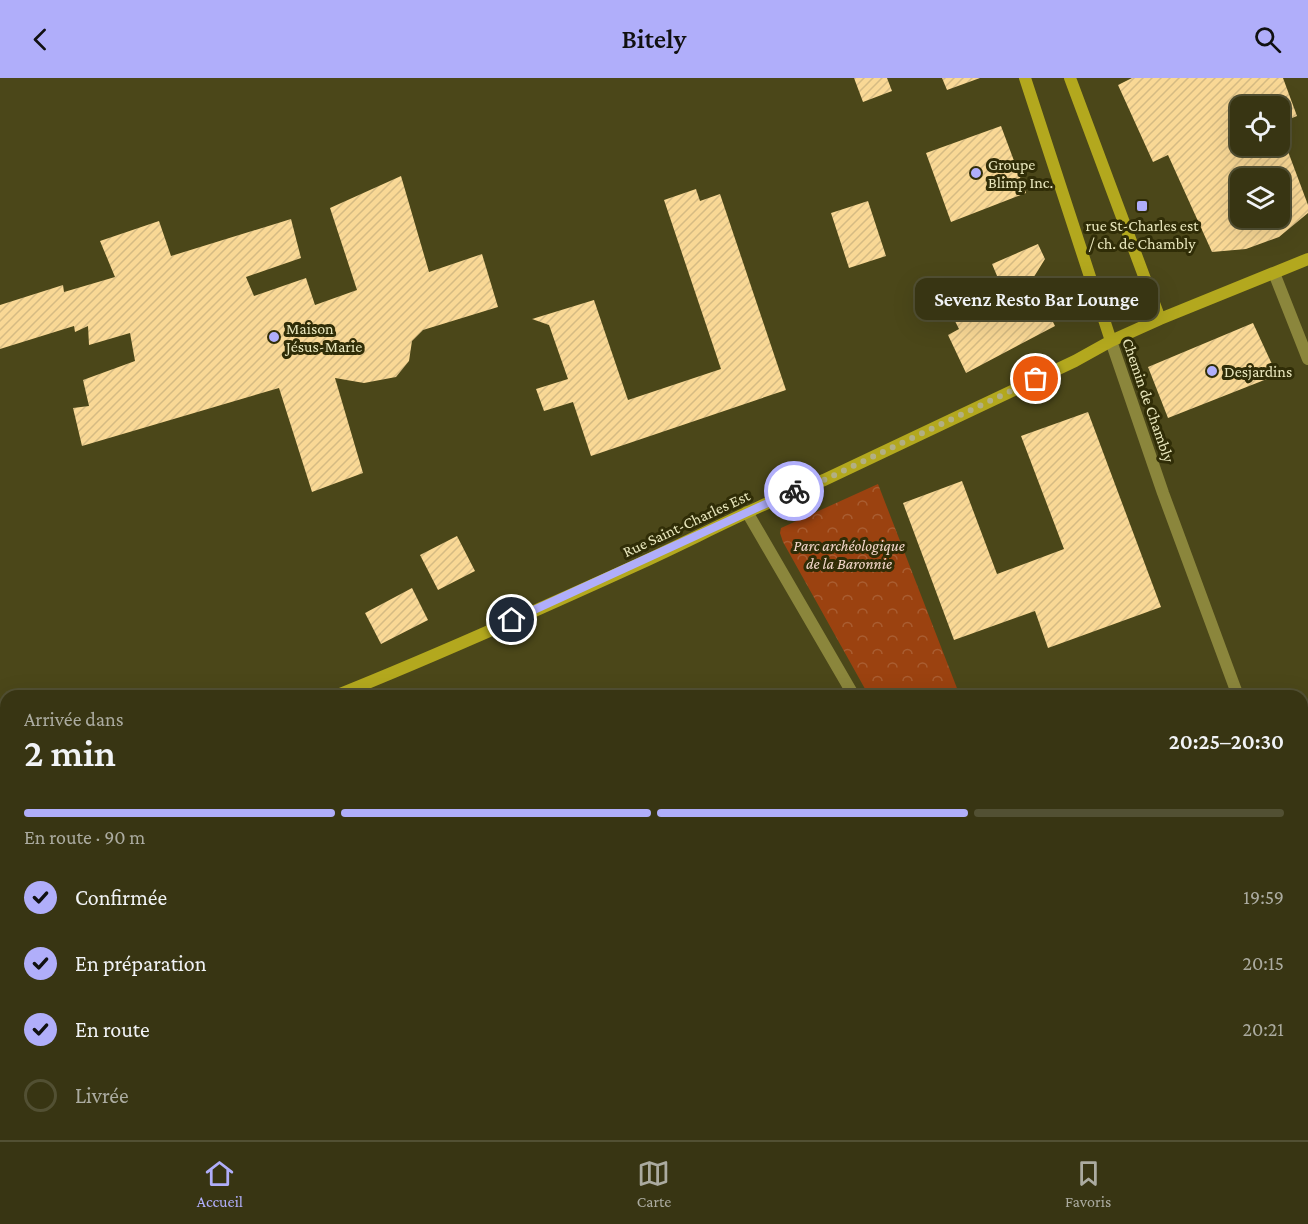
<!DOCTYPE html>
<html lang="fr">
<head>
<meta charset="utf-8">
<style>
	:root { --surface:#383513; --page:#434021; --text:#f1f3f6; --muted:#ababa0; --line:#525033; --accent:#b0aefa }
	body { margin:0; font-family:"Crimson Pro",serif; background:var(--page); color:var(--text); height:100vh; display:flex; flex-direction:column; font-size:22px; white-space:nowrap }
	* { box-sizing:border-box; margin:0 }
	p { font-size:20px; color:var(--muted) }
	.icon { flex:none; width:33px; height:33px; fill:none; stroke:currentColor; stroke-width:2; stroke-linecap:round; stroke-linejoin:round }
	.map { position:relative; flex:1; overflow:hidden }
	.drawer { position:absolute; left:0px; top:612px; width:1308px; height:450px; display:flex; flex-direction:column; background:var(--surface); border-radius:18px 18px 0 0; box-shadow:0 6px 24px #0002,0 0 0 2px var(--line) }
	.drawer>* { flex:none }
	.controls { position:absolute; left:1230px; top:18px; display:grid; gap:12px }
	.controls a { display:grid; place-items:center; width:60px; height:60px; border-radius:12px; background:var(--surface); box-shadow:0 6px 24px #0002,0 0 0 2px var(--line); font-size:30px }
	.pin { position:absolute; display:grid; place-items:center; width:51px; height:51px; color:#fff; margin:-26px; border:3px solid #fff; border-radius:50%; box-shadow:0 2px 6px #0007 }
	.courier { position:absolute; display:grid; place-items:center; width:60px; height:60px; margin:-30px; border:4px solid #b0aefa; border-radius:50%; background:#fff; color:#222; box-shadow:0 2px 8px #0007 }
	.bubble { position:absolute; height:42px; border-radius:12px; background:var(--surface); box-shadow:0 6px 24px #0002,0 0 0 2px var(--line); font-size:20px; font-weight:600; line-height:42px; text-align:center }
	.overview em { font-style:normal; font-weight:600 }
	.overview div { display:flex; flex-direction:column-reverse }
	.overview { display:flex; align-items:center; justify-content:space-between; height:102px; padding:0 24px }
	h1 { font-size:39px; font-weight:600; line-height:45px }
	.bar { display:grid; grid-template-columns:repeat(4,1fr); gap:9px 6px; align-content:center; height:72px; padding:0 24px }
	.bar i { height:8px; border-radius:4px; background:var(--line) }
	.bar .selected { background:var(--accent) }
	.bar p { grid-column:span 4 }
	ol { padding:0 24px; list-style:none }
	li { display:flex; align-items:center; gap:18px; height:66px }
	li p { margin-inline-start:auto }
	li .icon { padding:6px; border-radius:50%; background:var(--accent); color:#111; stroke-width:4 }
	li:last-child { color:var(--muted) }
	li i { width:33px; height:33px; border:3px solid var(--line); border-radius:50% }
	header { display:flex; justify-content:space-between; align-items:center; height:78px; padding:0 24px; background:var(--accent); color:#111; font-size:27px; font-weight:600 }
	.tab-bar { display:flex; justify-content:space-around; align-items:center; height:84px; border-top:2px solid var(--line); background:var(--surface); font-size:16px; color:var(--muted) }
	.tab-bar a { display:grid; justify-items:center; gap:3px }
	.tab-bar .selected { color:var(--accent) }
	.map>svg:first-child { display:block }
</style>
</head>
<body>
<header><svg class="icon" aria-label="back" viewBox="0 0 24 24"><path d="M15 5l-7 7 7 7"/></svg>Bitely<svg class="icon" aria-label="search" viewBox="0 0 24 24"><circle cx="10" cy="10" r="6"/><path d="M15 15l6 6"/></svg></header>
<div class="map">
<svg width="1308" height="1062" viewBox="0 0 1308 1062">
	<defs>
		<pattern id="park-crowns" width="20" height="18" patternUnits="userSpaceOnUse" patternTransform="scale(1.5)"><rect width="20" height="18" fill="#9b4210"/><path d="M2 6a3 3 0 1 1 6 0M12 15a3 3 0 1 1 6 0" fill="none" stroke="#a95d31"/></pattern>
		<pattern id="building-hatch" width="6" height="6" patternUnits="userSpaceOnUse" patternTransform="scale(1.5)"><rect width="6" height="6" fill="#f9d895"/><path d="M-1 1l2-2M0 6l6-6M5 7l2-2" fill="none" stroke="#d5bb83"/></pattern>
	</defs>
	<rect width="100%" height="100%" fill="#4b4719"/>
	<path fill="#9b4210" d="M 1308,980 L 1308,1023 L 1302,1024 L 1302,981 Z
		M 913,1056 L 1122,1056 L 1092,1062 L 887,1062 Z"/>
	<path fill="url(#park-crowns)" d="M 878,406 L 960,618 L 869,618 L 783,464 L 780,455 L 781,450 Z
		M 6,773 L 6,1056 L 107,1056 L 109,1062 L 0,1062 L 0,775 Z
		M 1308,1023 L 1308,1062 L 1092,1062 L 1122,1056 L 1302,1056 L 1302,1024 Z"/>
	<path fill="url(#building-hatch)" fill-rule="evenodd" d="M 854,0 L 887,0 L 892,13 L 863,24 Z
		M 942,0 L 980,0 L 947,12 Z
		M 1132,0 L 1283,0 L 1297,38 L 1280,45 L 1280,28 L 1240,28 L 1240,68 L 1280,68 L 1280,52 L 1308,127 L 1308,135 L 1279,159 L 1246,171 L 1212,174 L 1168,77 L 1153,84 L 1118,7 ZM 1240,100 L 1280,100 L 1280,140 L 1240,140 Z
		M 1001,48 L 1026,115 L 951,144 L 926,75 Z
		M 401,98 L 429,194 L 482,176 L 498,229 L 423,252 L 412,263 L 409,283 L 396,299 L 364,305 L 335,300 L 363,395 L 312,414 L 279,310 L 82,368 L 73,330 L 89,328 L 83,302 L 135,283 L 130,255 L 89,267 L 88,248 L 75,254 L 74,248 L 0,271 L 0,227 L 63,207 L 64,214 L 115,199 L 100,163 L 159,143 L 171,178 L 291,141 L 301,180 L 246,199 L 254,218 L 306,200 L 315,227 L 357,212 L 330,130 Z
		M 696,111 L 700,123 L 720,116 L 786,312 L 591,378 L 573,324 L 544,333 L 536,311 L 568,301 L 549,247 L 532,241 L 594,222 L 628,322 L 721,291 L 664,122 Z
		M 868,123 L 886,178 L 849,190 L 831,135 Z
		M 1038,166 L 1045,181 L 1032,202 L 1055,248 L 966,295 L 948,257 L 959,251 L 954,241 L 1003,212 L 992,186 Z
		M 1253,245 L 1277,297 L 1168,340 L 1148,289 Z
		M 1088,334 L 1161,529 L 1048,570 L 1035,533 L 954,562 L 903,425 L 962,403 L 997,496 L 1064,471 L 1021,358 Z
		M 457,458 L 475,493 L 438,512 L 420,477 Z
		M 412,510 L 428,542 L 381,566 L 365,535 Z"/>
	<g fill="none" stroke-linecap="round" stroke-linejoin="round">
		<path stroke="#8b863c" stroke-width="12" d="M 1274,195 L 1308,281
			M 1111,263 L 1163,415 L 1238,618
			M 747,434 L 854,618"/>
		<path stroke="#b3a81e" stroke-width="12" d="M 1025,0 L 1111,263
			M 1070,0 L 1160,241
			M 335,618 C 438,577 540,531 641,485 C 702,457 761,425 824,402 L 1075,283 L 1111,263 L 1160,241 L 1308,181
			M 0,745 L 6,743
			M 1302,793 L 1308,792
			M 208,1062 L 231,1056"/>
		<path stroke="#e7db37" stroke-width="18" d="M 1302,880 L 1308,879
			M 1302,945 L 1308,944
			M 480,1062 L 502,1056
			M 734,1062 L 760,1056"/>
	</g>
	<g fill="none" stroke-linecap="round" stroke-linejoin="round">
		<path stroke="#b2af84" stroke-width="6" stroke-dasharray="0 10.8" d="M 794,413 L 824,402 L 1036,301"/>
		<path stroke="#b0aefa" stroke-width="8" d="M 512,542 L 794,413"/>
	</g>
	<g fill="#b0aefa" stroke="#302d07" stroke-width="2">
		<circle cx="976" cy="95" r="6"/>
		<rect x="1136" y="122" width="12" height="12" rx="3"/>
		<circle cx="274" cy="259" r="6"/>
		<circle cx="1212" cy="293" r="6"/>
	</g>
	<g text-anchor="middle" stroke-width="6" stroke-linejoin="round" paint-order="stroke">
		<g font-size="16" fill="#e9e7bd" stroke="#302d07" text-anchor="start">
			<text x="988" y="92">Groupe<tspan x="988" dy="18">Blimp Inc.</tspan></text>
			<text x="1142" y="153" text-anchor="middle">rue St-Charles est<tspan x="1142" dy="18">/ ch. de Chambly</tspan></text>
			<text x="286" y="256">Maison<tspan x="286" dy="18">Jésus-Marie</tspan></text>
			<text x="1224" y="299">Desjardins</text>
		</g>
		<g font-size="16" fill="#e9e7bd" stroke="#302d07">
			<text transform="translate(1149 322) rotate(71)" y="6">Chemin de Chambly</text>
			<text transform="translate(686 445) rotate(-25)" y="6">Rue Saint-Charles Est</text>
		</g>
		<g font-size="16" font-style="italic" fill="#f5d8cc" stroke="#302d07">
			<text x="849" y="473">Parc archéologique<tspan x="849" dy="18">de la Baronnie</tspan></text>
		</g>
	</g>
</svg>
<div class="controls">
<a><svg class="icon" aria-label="locate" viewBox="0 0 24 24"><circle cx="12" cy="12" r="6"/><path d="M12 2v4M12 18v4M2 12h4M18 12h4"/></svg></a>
<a><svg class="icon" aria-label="layers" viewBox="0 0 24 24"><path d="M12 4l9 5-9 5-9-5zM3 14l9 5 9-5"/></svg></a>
</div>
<div class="pin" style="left:1036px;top:301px;background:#ea580c"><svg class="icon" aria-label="bag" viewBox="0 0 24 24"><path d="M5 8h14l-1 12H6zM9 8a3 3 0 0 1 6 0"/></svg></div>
<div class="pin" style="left:512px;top:542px;background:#1f2937"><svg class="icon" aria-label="home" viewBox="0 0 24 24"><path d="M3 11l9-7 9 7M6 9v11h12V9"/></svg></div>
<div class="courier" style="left:794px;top:413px"><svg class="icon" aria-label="bike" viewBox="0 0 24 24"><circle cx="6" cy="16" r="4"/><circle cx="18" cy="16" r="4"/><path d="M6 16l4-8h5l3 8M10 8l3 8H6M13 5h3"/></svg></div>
<div class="bubble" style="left:915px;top:200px;width:243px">Sevenz Resto Bar Lounge</div>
<section class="drawer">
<div class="overview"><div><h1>2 min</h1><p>Arrivée dans</p></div><em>20:25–20:30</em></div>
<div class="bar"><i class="selected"></i><i class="selected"></i><i class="selected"></i><i></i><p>En route · 90 m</p></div>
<ol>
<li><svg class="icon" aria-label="check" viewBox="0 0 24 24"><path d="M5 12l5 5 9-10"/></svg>Confirmée<p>19:59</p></li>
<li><svg class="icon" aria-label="check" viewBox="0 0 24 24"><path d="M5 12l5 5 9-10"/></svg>En préparation<p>20:15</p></li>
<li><svg class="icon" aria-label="check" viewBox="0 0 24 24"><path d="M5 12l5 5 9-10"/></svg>En route<p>20:21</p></li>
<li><i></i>Livrée</li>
</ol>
</section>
</div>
<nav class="tab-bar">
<a class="selected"><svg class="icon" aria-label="home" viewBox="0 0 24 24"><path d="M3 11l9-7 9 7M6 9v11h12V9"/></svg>Accueil</a>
<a><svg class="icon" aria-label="map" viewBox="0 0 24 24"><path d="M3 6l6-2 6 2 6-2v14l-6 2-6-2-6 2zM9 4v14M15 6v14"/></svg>Carte</a>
<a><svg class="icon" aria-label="saved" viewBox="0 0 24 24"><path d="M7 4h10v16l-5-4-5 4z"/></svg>Favoris</a>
</nav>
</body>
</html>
